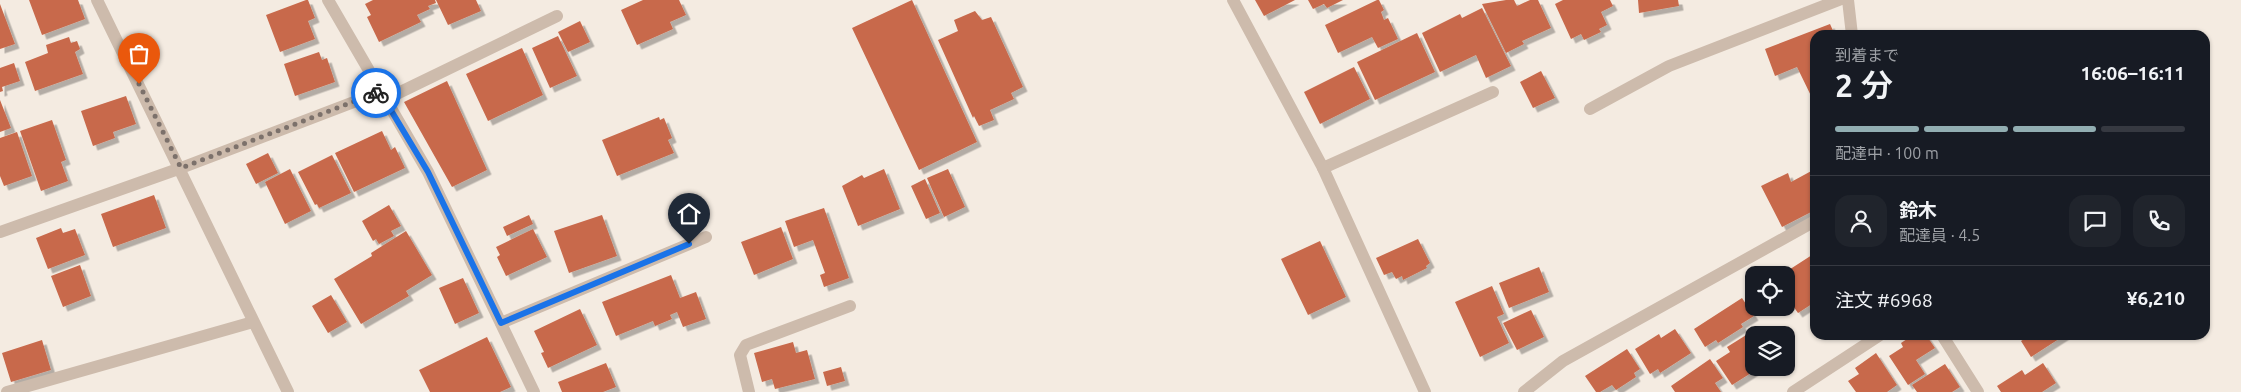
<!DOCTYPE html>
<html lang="ja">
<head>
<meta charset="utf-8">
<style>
	:root { --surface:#171b24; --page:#20242c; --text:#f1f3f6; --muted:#9ea1a6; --line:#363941; --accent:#92aeb2 }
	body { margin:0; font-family:Ubuntu,"Noto Sans JP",sans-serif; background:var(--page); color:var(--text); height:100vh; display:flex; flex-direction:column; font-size:19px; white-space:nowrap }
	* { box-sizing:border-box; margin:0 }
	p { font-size:16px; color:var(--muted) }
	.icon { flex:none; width:28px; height:28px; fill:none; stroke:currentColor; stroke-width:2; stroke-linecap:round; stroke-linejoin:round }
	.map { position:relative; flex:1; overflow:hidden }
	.drawer { position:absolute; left:1810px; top:30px; width:400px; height:310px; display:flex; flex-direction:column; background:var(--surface); border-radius:15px; box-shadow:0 1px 4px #0004 }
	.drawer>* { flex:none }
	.controls { position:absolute; left:1745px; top:266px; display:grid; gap:10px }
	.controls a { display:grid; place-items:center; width:50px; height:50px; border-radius:10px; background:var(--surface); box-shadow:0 1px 4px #0004; font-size:25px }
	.pin { position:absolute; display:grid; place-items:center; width:42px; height:42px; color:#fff; margin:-51px -21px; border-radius:50% 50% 50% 0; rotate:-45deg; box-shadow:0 0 5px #0007 }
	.pin .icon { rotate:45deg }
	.courier { position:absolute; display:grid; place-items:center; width:50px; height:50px; margin:-25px; border:4px solid #1a73e8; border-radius:50%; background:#fff; color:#222; box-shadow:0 1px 6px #0007 }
	.overview em { font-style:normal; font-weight:600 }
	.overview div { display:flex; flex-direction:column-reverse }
	.overview { display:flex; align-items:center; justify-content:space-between; height:85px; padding:0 25px }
	h1 { font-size:32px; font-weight:600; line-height:38px }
	.bar { display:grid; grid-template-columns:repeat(4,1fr); gap:8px 5px; align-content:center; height:60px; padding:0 25px }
	.bar i { height:6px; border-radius:4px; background:var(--line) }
	.bar .selected { background:var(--accent) }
	.bar p { grid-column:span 4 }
	.line { display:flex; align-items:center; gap:12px; padding:0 25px; border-top:1px solid var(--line) }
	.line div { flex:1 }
	.round { display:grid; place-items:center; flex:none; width:52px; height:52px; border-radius:15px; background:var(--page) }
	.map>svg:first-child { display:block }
</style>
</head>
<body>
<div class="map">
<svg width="2241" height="392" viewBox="0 0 2241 392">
	<defs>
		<filter id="shadow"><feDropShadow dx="4.5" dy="4.5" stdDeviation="0" flood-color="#0004"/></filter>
	</defs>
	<rect width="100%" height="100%" fill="#f4ebe1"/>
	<path fill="#c8694b" filter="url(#shadow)" d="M 29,0 L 78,0 L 85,19 L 42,35 Z
		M 306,0 L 308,0 L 315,18 L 308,21 L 315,39 L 280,52 L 266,15 Z
		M 373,0 L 435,0 L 436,3 L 428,6 L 430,9 L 417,15 L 421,22 L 379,42 L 367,17 L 371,15 L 365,4 Z
		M 436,0 L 476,0 L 481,11 L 448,25 Z
		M 643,0 L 679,0 L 686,15 L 670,22 L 673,29 L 637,45 L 621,10 Z
		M 912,0 L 977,142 L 919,170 L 852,28 Z
		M 1255,0 L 1295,0 L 1264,16 Z
		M 1308,0 L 1343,0 L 1327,8 L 1324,4 L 1313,9 Z
		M 1377,0 L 1379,0 L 1384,10 L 1381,12 L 1384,20 L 1388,18 L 1398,39 L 1378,48 L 1372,37 L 1338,53 L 1325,25 Z
		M 1506,0 L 1514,0 L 1517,6 L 1530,0 L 1538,0 L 1551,28 L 1522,41 L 1524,44 L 1506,53 L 1482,4 Z
		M 1563,0 L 1610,0 L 1613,6 L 1601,12 L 1607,25 L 1599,29 L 1601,32 L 1584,40 L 1581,34 L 1571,39 L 1555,4 Z
		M 1638,0 L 1678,0 L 1679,6 L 1639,13 Z
		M 0,4 L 15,44 L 0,49 Z
		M 1482,8 L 1511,66 L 1486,78 L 1476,55 L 1440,72 L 1422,33 L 1460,14 L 1462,18 Z
		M 975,11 L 982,20 L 991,17 L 1023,87 L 1011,93 L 1014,99 L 990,110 L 994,120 L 979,126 L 974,116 L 973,118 L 938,40 L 958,31 L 954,20 Z
		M 580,21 L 590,42 L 568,52 L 558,32 Z
		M 1830,24 L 1835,35 L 1815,35 L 1815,104 L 1797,67 L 1775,76 L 1765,49 Z
		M 1417,33 L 1435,72 L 1375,100 L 1357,62 Z
		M 558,36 L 577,76 L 550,88 L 532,48 Z
		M 69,37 L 71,43 L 77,41 L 80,49 L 75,52 L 83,74 L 35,91 L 25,62 L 48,53 L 46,45 Z
		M 522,48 L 543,95 L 488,121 L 466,74 Z
		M 319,52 L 322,60 L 327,58 L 335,82 L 295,96 L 284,64 Z
		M 14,63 L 20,81 L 2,87 L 3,91 L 0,92 L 0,68 Z
		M 1354,67 L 1370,99 L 1320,124 L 1304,92 Z
		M 1541,71 L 1555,98 L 1533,108 L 1520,82 Z
		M 447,81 L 487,170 L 452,187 L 404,102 Z
		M 126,96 L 136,124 L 113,132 L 115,138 L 93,146 L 81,111 Z
		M 0,100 L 11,128 L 0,132 Z
		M 659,117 L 660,120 L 664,118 L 672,138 L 668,140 L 674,153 L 617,176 L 602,140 Z
		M 52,120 L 66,160 L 61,162 L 68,181 L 41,191 L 20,131 Z
		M 382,131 L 391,150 L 395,147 L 405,168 L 354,192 L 335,153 Z
		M 17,132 L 32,176 L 4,186 L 0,176 L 0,138 Z
		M 268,153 L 278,173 L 256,184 L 246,164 Z
		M 332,155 L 351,193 L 319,208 L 317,204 L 315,205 L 298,172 Z
		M 290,169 L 311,211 L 285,224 L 265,182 Z
		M 884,169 L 900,209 L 858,226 L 842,186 L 862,175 L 864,178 Z
		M 948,169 L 965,207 L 944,217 L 927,178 Z
		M 1815,169 L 1815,210 L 1782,227 L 1761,186 L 1788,173 L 1791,182 Z
		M 925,179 L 940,213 L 926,219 L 911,186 Z
		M 154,195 L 166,228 L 113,247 L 101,214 Z
		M 389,205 L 401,226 L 391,231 L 394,236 L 379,244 L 376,239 L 373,241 L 362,221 Z
		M 824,208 L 849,278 L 824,287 L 820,275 L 825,273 L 813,240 L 794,247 L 785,221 Z
		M 529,215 L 533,224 L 507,236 L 503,227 Z
		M 602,215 L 617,256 L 569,273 L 554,231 Z
		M 781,227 L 793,259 L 754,275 L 741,242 Z
		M 61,228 L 63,233 L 75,229 L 85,255 L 48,269 L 36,238 Z
		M 533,229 L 547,257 L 506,276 L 497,257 L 500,255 L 496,247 Z
		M 406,231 L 432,275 L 406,291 L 409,296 L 361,324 L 334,279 L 372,256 L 371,253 Z
		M 1418,239 L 1430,263 L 1426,266 L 1427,268 L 1403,280 L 1402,276 L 1396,279 L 1392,272 L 1384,275 L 1376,258 Z
		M 1320,241 L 1346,297 L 1308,315 L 1281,259 Z
		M 1812,255 L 1815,260 L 1815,302 L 1798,313 L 1786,296 L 1786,275 L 1781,275 Z
		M 80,265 L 91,296 L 63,307 L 51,276 Z
		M 1539,267 L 1549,292 L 1509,308 L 1499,283 Z
		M 671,275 L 680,298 L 696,292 L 706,319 L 683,327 L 677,312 L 670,315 L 672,319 L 655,326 L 653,321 L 616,336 L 602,302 Z
		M 463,278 L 479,313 L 455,324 L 439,288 Z
		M 1492,286 L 1504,314 L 1497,317 L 1509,343 L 1480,357 L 1455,302 Z
		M 331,295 L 347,322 L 328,333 L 312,306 Z
		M 1742,298 L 1754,316 L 1741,324 L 1743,327 L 1718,343 L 1716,340 L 1705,347 L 1694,329 Z
		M 580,309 L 597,345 L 548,368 L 541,353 L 544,352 L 534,331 Z
		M 1531,310 L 1544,337 L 1517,350 L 1503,323 Z
		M 1675,329 L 1691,353 L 1660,373 L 1658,369 L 1650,374 L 1635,349 L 1659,334 L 1661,338 Z
		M 1751,332 L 1754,335 L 1754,368 L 1759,368 L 1732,385 L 1716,361 L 1730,352 L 1727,347 Z
		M 1913,335 L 1926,335 L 1935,348 L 1916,360 L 1925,374 L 1908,385 L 1889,356 L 1903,347 L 1901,343 Z
		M 2026,335 L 2065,335 L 2031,357 L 2021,341 L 2027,337 Z
		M 487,337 L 511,387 L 500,392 L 430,392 L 419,370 Z
		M 42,340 L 51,370 L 11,382 L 2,353 Z
		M 793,342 L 796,353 L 807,350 L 815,379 L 775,389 L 772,379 L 762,382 L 754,353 Z
		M 1627,349 L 1640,369 L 1634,373 L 1636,377 L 1616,390 L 1612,385 L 1600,392 L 1596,392 L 1585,376 Z
		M 1876,353 L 1897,385 L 1887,392 L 1856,392 L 1848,381 L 1859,374 L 1855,368 Z
		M 1710,359 L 1723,378 L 1715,383 L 1721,392 L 1675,392 L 1671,386 Z
		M 606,363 L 616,387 L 603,392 L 562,392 L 558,382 Z
		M 2043,363 L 2056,383 L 2042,392 L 2001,392 L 1997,386 L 2022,370 L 2025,375 Z
		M 1945,364 L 1960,387 L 1952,392 L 1917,392 L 1912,385 Z
		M 841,367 L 845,381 L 827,386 L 823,372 Z"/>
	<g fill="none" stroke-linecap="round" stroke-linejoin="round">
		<path stroke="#cdbbac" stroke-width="12" d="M 384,100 L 557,16
			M 1323,168 L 1493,92
			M 501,323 L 706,237"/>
		<path stroke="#cdbbac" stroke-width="12" d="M 97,0 L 288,392
			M 328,0 L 428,172 L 534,392
			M 1233,0 L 1323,168 L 1425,392
			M 1848,0 L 1852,35
			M 1590,109 L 1669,66 L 1839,0
			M 0,232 L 181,168 L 380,92
			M 1942,335 L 1978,392
			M 7,392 L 253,322
			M 749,392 L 740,355 L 746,345 L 850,306
			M 1524,392 L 1563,361 L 1815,221
			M 1793,392 L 1880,335"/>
	</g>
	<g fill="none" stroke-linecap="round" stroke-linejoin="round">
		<path stroke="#7c716b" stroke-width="5" stroke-dasharray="0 9" d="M 139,84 L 181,168 L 376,93"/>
		<path stroke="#1a73e8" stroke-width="6" d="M 376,93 L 380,92 L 428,172 L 501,323 L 689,244"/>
	</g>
</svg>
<div class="controls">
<a><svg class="icon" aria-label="locate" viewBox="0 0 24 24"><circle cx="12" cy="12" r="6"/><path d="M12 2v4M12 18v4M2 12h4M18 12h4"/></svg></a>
<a><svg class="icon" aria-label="layers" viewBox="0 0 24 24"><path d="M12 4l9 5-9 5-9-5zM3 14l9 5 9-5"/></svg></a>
</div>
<div class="pin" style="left:139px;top:84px;background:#ea580c"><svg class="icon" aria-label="bag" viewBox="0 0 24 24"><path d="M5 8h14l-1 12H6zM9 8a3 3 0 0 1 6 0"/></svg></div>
<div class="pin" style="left:689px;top:244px;background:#1f2937"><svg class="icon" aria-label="home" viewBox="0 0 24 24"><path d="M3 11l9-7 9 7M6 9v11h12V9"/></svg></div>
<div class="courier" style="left:376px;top:93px"><svg class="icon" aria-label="bike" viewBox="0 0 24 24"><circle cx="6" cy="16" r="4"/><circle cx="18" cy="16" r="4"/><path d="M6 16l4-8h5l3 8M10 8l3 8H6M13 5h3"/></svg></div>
<section class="drawer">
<div class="overview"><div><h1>2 分</h1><p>到着まで</p></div><em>16:06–16:11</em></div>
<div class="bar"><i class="selected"></i><i class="selected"></i><i class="selected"></i><i></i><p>配達中 · 100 m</p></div>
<div class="line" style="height:90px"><a class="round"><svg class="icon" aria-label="person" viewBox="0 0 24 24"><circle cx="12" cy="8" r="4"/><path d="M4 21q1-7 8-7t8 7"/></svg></a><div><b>鈴木</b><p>配達員 · 4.5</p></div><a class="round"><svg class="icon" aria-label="chat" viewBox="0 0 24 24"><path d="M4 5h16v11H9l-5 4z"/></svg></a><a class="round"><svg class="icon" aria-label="phone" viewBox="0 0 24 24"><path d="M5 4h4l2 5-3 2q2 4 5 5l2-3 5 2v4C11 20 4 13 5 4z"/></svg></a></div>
<div class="line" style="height:65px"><div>注文 #6968</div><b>¥6,210</b></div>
</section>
</div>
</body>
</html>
